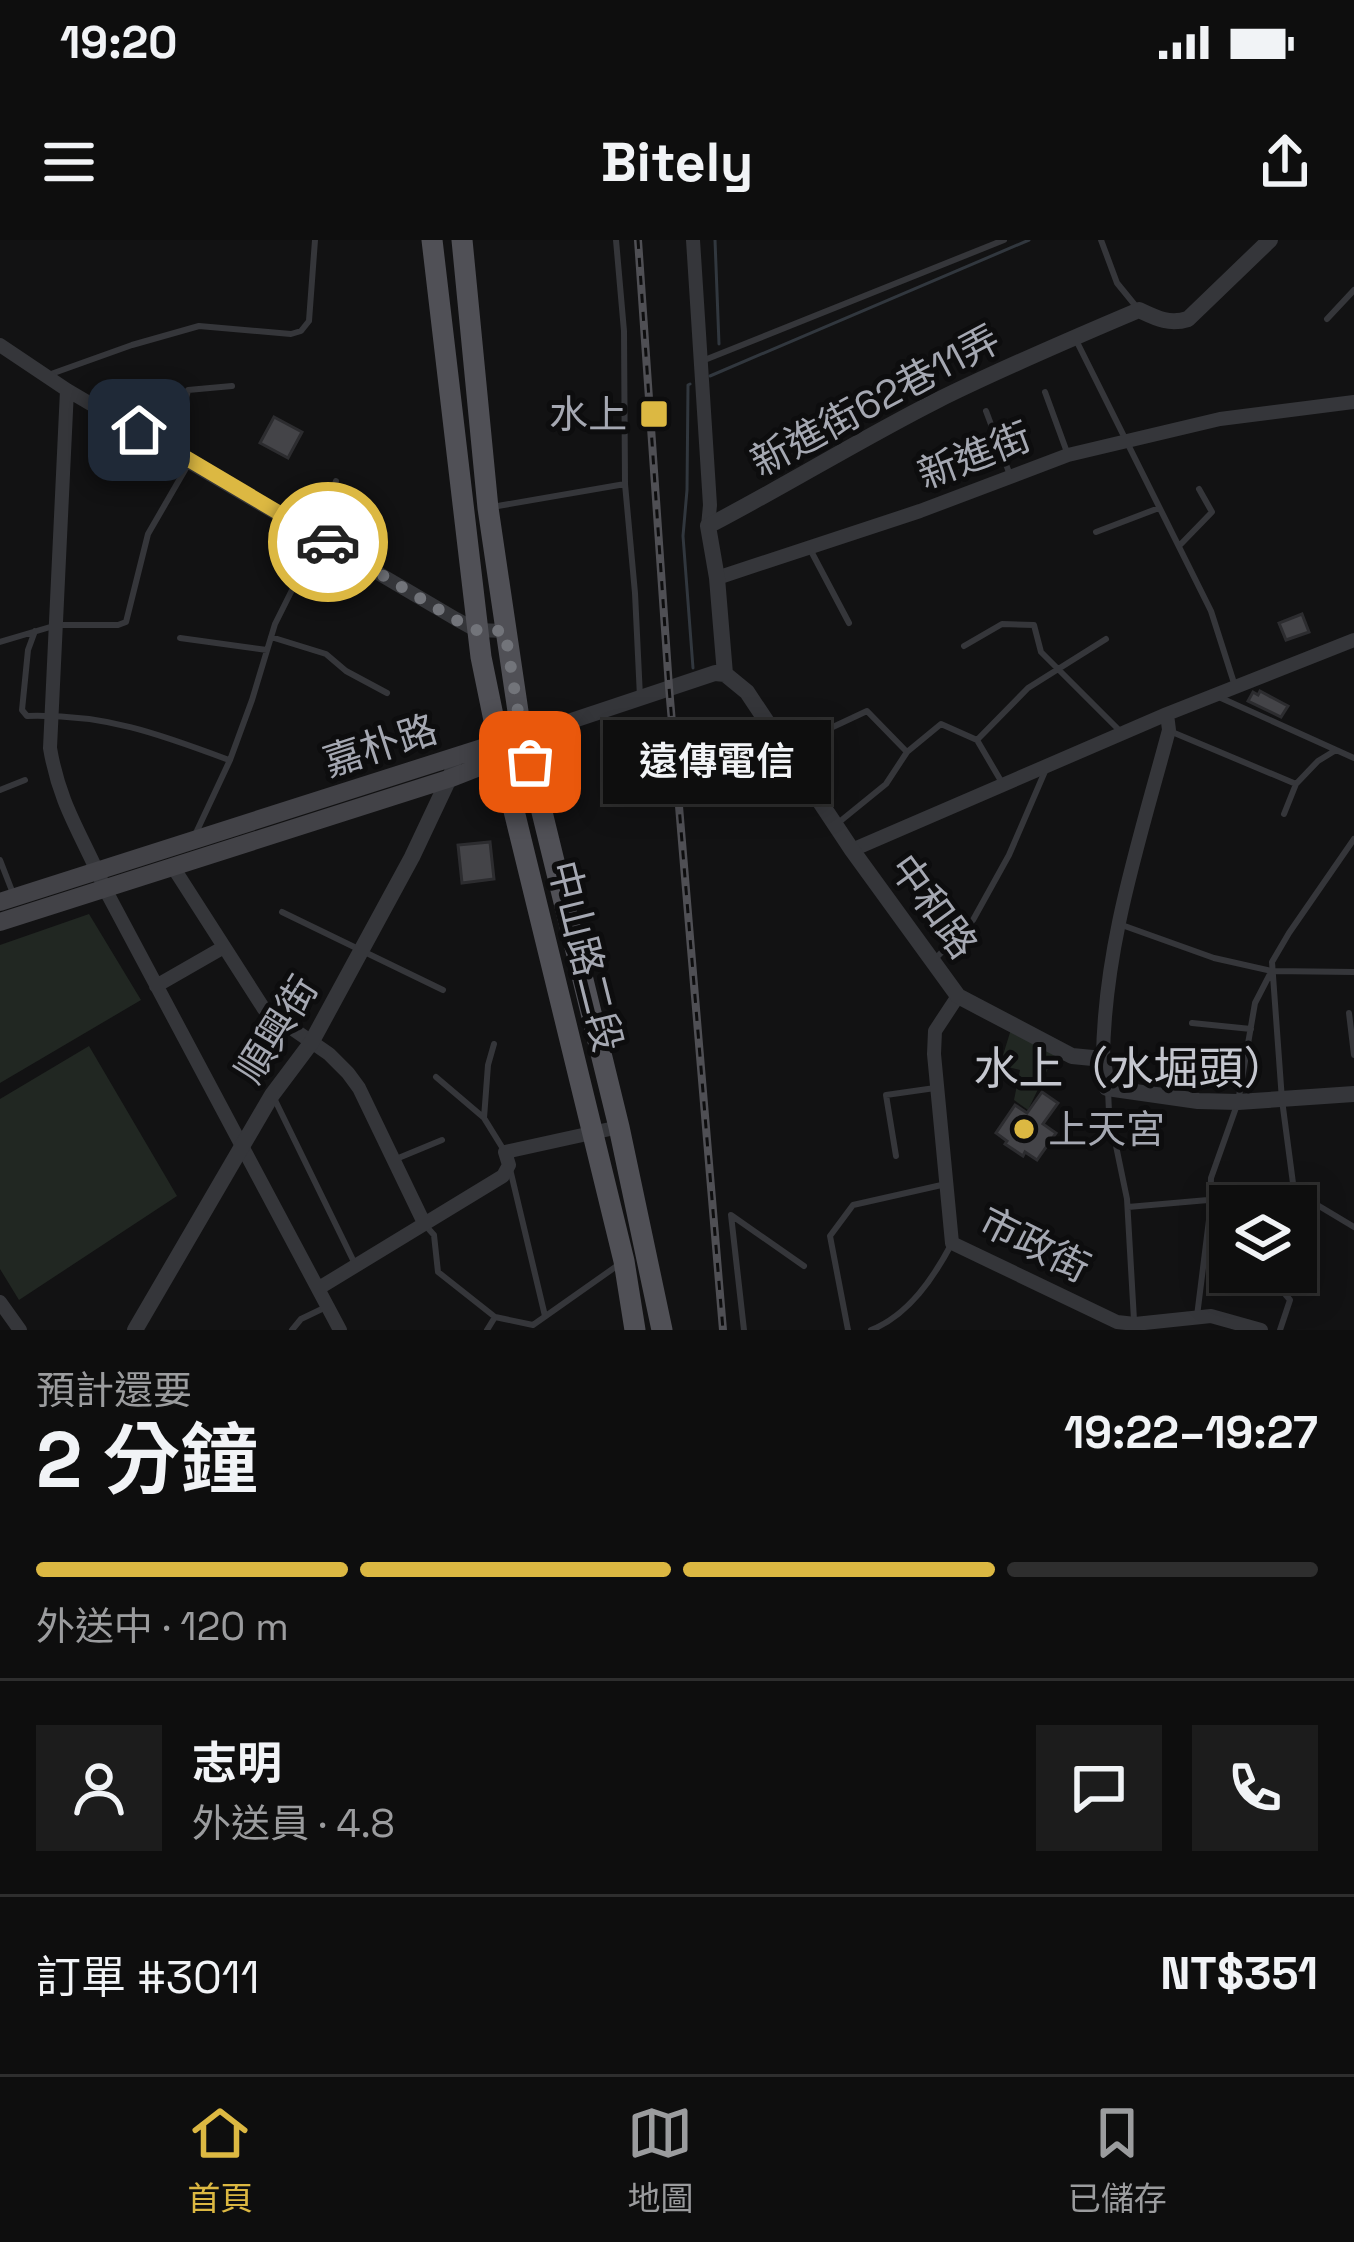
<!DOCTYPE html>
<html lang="zh-TW">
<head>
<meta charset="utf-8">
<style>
	:root { --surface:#0e0e0e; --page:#1c1c1c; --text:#f1f3f6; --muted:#9b9c9e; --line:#2e2e2e; --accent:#dcb842 }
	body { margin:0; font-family:"Space Grotesk","Noto Sans TC",sans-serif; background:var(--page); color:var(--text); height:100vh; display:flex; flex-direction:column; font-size:45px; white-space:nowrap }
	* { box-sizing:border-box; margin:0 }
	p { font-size:39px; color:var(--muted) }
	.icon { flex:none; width:66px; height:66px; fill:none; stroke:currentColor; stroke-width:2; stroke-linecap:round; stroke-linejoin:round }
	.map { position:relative; height:1090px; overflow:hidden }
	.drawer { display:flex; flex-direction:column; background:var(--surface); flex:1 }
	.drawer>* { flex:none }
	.controls { position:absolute; left:1209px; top:945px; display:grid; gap:24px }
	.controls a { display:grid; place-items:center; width:108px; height:108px; border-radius:0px; background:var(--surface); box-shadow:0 6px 30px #0003,0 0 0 3px var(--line); font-size:60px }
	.pin { position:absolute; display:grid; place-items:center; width:102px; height:102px; color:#fff; margin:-51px; border-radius:24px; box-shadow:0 6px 18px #0006 }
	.courier { position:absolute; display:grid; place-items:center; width:120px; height:120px; margin:-60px; border:9px solid #dcb842; border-radius:50%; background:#fff; color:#222; box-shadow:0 3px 15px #0007 }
	.bubble { position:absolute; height:84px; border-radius:0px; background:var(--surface); box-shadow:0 6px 30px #0003,0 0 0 3px var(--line); font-size:39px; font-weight:600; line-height:84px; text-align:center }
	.head em { font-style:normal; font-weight:600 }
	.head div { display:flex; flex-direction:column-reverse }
	.head { display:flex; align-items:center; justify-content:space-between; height:204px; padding:0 36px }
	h1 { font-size:78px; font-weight:600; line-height:90px }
	.bar { display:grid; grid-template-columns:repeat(4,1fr); gap:18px 12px; align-content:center; height:144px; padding:0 36px }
	.bar i { height:15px; border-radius:9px; background:var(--line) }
	.bar .current { background:var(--accent) }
	.bar p { grid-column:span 4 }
	.line { display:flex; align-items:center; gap:30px; padding:0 36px; border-top:3px solid var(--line) }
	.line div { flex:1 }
	.round { display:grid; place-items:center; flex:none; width:126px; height:126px; border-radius:0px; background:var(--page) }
	.status { display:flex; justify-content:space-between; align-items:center; height:84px; padding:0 60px; background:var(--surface); direction:ltr }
	.status svg { height:33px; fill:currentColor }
	header { display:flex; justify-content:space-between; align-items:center; height:156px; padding:0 36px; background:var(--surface); font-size:54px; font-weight:600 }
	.dock { display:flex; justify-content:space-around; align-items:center; height:168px; border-top:3px solid var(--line); background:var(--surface); font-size:33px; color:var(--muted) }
	.dock a { display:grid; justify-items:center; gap:6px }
	.dock .current { color:var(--accent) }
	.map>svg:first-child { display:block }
</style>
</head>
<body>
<div class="status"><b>19:20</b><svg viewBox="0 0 49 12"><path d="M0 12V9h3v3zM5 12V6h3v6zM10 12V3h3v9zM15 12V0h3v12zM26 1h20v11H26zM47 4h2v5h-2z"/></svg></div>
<header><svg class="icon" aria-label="menu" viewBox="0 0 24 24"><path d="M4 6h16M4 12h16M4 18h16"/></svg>Bitely<svg class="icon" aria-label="share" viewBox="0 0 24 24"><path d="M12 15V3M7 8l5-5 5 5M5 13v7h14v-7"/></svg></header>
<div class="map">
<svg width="1354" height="1090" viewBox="0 0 1354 1090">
	<rect width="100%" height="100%" fill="#121213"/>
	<path fill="#212722" d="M 89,674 L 141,760 L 0,843 L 0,705 Z
		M 1012,786 L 1056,812 L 1028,870 L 1014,860 L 1020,830 L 1000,825 Z
		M 89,806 L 177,956 L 19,1060 L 0,1029 L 0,859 Z"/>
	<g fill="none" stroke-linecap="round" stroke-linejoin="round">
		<path stroke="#31373e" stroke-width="3" d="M 715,0 L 719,104
			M 710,136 L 1029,0
			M 690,144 L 688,145 L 687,250 L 683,296 L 693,428"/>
	</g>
	<path fill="#444448" stroke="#2c2c2f" stroke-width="3" d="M 274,177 L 302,192 L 288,218 L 260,203 Z
		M 1302,374 L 1309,392 L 1286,400 L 1279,383 Z
		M 1260,451 L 1288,466 L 1281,477 L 1248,461 L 1253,452 L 1258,455 Z
		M 490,602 L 494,639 L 462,643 L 458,605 Z
		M 1042,852 L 1058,863 L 1043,884 L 1056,893 L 1037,920 L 1025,912 L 1023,916 L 1005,904 L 1007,901 L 996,893 L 1015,865 L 1027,873 Z"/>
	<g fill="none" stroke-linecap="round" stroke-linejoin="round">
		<path stroke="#35363a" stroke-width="6" d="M 616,0 L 624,91 L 625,244 L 635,353 L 640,457
			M 1101,0 L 1117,43 L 1139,70
			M 1327,79 L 1354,50
			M 1077,102 L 1211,371 L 1234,443
			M 702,121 L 1004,0
			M 51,134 L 132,105 L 199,86 L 291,94 L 301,91 L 309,81 L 315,0
			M 1045,152 L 1068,215
			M 986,171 L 1010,235
			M 174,211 L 188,150 L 232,146
			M 492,267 L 625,244
			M 1096,292 L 1159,268
			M 1179,306 L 1212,272 L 1199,249
			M 811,311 L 849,383
			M 35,391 L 28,410 L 22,470 L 27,476 C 105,474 157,493 229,520
			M 271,397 L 326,414 L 346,431 L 387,453
			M 180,398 L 267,410
			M 0,402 L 57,385 L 118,385 L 126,382 L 148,294 L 189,223
			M 964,406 L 1002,384 L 1034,385 L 1041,412 L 1122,493
			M 1221,458 L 1354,518
			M 1172,492 L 1296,544 L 1318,521 L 1336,510
			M 788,508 L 867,471 L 906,511
			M 1001,541 L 977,500 L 1028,448 L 1106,399
			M 0,550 L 25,540
			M 1284,574 L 1296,544
			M 838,583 L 886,544 L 907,512 L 941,484 L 977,500
			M 195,595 L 230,520 L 252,460 L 275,384 L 319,296 L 336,241
			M 0,620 L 14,656
			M 282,672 L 443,750
			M 1119,684 L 1214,718 L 1272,731 L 1354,732
			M 936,718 L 973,680 L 1009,615 L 1046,529
			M 1349,773 L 1354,815
			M 1192,783 L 1251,789
			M 494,804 L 488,825 L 484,878 L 505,912
			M 436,837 L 483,877
			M 1108,850 L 1109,872 L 1127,959 L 1134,1080
			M 273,856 L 354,1022
			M 896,916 L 886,855 L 935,848
			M 396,919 L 442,900
			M 510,929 L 545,1076
			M 1294,951 L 1354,987
			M 1258,966 L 1295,962
			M 1296,966 L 1282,860 L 1272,722 L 1289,693 L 1354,599
			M 1128,967 L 1208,960
			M 1296,967 L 1300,1003 L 1296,1016
			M 1210,972 L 1230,969
			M 426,986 L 434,995 L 438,1032 L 495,1077 L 487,1090
			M 1197,1076 L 1210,972 L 1211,938 L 1238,862 L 1255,763 L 1270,734
			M 495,1077 L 533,1085 L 621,1023
			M 292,1090 L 301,1079 L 324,1068
			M 744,1090 L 731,975 L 804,1026
			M 848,1090 L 830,996 L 853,965 L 946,944
			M 871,1090 C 909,1075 934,1037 952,1003
			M 1280,1090 L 1290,1060 L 1285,1054 L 1291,1032"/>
		<path stroke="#35363a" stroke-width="14" d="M 693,0 L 710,265 L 708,286
			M 0,105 L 67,150 L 456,379 L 476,390 L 505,391
			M 67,150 L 50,508 C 60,567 83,596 105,649 L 340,1090
			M 717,338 L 920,271 L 1068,215 L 1220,179 L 1354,162
			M 852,610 L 1167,474 L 1354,400
			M 173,627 L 264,769 L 329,814 L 348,833 L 359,848 L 424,983
			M 156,746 L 224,707
			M 958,756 L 935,791 L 934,814 L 952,1003 L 1117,1082 L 1135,1084 L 1211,1076 L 1261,1090
			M 1103,819 C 1104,706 1140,599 1169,490 L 1167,474
			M 319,1048 L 503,936 L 509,925 L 505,912 L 619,887
			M 0,1062 L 20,1090"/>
		<path stroke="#35363a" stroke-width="16" d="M 725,434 L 717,338 L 708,286 C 785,246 859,200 936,161 C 1002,128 1071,99 1139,70 C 1156,78 1169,85 1188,79 L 1270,0
			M 523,497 L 715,433 L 725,434 L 747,452 L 852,610 L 958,756 L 1072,816 L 1103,819 L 1107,848 L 1198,861 L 1238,862 L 1354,854
			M 135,1090 L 272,855 L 311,803 L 412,617 L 454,528"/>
		<path stroke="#424247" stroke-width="18" d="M 0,662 L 510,499
			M 0,682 L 451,538 L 502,518 L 523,497"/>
		<path stroke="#505056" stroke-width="21" d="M 432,0 L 481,417 L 505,534 L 624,1021 L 635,1090
			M 462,0 L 488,268 L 519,478 L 619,887 L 662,1090"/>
		<defs>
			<path id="rail" d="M 638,0 L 669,447 L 723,1090"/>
		</defs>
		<use href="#rail" stroke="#4f4f54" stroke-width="8"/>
		<use href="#rail" stroke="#0d0d0e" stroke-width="3" stroke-dasharray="9" stroke-linecap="butt"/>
	</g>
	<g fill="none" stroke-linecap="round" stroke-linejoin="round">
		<path stroke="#72747a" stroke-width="12" stroke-dasharray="0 21.6" d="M 328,302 L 456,380 L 476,390 L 505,391 L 519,478 L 530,522"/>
		<path stroke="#dcb842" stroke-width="15" d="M 139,190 L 328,302"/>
	</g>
	<g fill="#dcb842" stroke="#0d0d0e" stroke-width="4.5">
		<rect x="639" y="159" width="30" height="30" rx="6"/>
		<circle cx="1024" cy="889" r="12"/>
	</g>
	<g text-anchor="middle" stroke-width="10" stroke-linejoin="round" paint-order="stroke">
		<g font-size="39" fill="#a5a8b2" stroke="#0d0d0e">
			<text transform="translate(875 160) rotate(-28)" y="14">新進街62巷11弄</text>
			<text transform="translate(974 215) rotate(-21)" y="14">新進街</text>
			<text transform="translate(380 505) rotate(-18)" y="14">嘉朴路</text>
			<text transform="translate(934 666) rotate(54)" y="14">中和路</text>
			<text transform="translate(586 716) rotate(76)" y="14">中山路二段</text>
			<text transform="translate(276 789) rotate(-58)" y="14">順興街</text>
			<text transform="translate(1035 1004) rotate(27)" y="14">市政街</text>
		</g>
		<g font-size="39" fill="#a5a8b2" stroke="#0d0d0e" text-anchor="end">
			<text x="627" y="188">水上</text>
			<text x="1048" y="903" text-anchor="start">上天宮</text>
		</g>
		<g font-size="45" fill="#c5c7cf" stroke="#0d0d0e">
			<text x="1131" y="844">水上（水堀頭）</text>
		</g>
	</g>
</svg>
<div class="controls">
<a><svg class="icon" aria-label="layers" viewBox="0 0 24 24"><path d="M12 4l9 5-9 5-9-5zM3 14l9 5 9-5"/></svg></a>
</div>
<div class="pin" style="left:530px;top:522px;background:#ea580c"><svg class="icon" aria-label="bag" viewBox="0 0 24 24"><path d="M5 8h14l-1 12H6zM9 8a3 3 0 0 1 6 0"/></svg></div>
<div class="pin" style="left:139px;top:190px;background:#1f2937"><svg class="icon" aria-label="home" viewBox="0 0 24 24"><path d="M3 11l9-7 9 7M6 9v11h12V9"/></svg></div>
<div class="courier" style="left:328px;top:302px"><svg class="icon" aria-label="car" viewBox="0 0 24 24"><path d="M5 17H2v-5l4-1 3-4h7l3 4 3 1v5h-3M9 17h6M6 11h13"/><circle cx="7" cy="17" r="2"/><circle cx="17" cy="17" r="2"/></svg></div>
<div class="bubble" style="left:603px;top:480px;width:228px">遠傳電信</div>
</div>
<section class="drawer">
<div class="head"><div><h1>2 分鐘</h1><p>預計還要</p></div><em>19:22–19:27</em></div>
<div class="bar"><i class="current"></i><i class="current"></i><i class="current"></i><i></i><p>外送中 · 120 m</p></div>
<div class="line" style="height:216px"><a class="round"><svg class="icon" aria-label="person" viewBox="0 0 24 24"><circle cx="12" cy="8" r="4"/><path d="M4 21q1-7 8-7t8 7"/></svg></a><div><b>志明</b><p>外送員 · 4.8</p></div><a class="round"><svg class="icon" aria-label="chat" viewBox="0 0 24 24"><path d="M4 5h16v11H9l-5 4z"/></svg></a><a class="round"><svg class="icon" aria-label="phone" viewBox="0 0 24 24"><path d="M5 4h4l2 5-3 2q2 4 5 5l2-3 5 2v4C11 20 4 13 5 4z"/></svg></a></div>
<div class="line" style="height:156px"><div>訂單 #3011</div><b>NT$351</b></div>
</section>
<nav class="dock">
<a class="current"><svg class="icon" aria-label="home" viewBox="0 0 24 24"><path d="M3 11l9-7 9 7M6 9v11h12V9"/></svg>首頁</a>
<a><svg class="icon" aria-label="map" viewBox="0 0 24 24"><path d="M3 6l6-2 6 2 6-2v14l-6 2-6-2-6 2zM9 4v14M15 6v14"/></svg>地圖</a>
<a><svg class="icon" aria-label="saved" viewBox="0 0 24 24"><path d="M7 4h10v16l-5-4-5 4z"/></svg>已儲存</a>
</nav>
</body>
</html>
